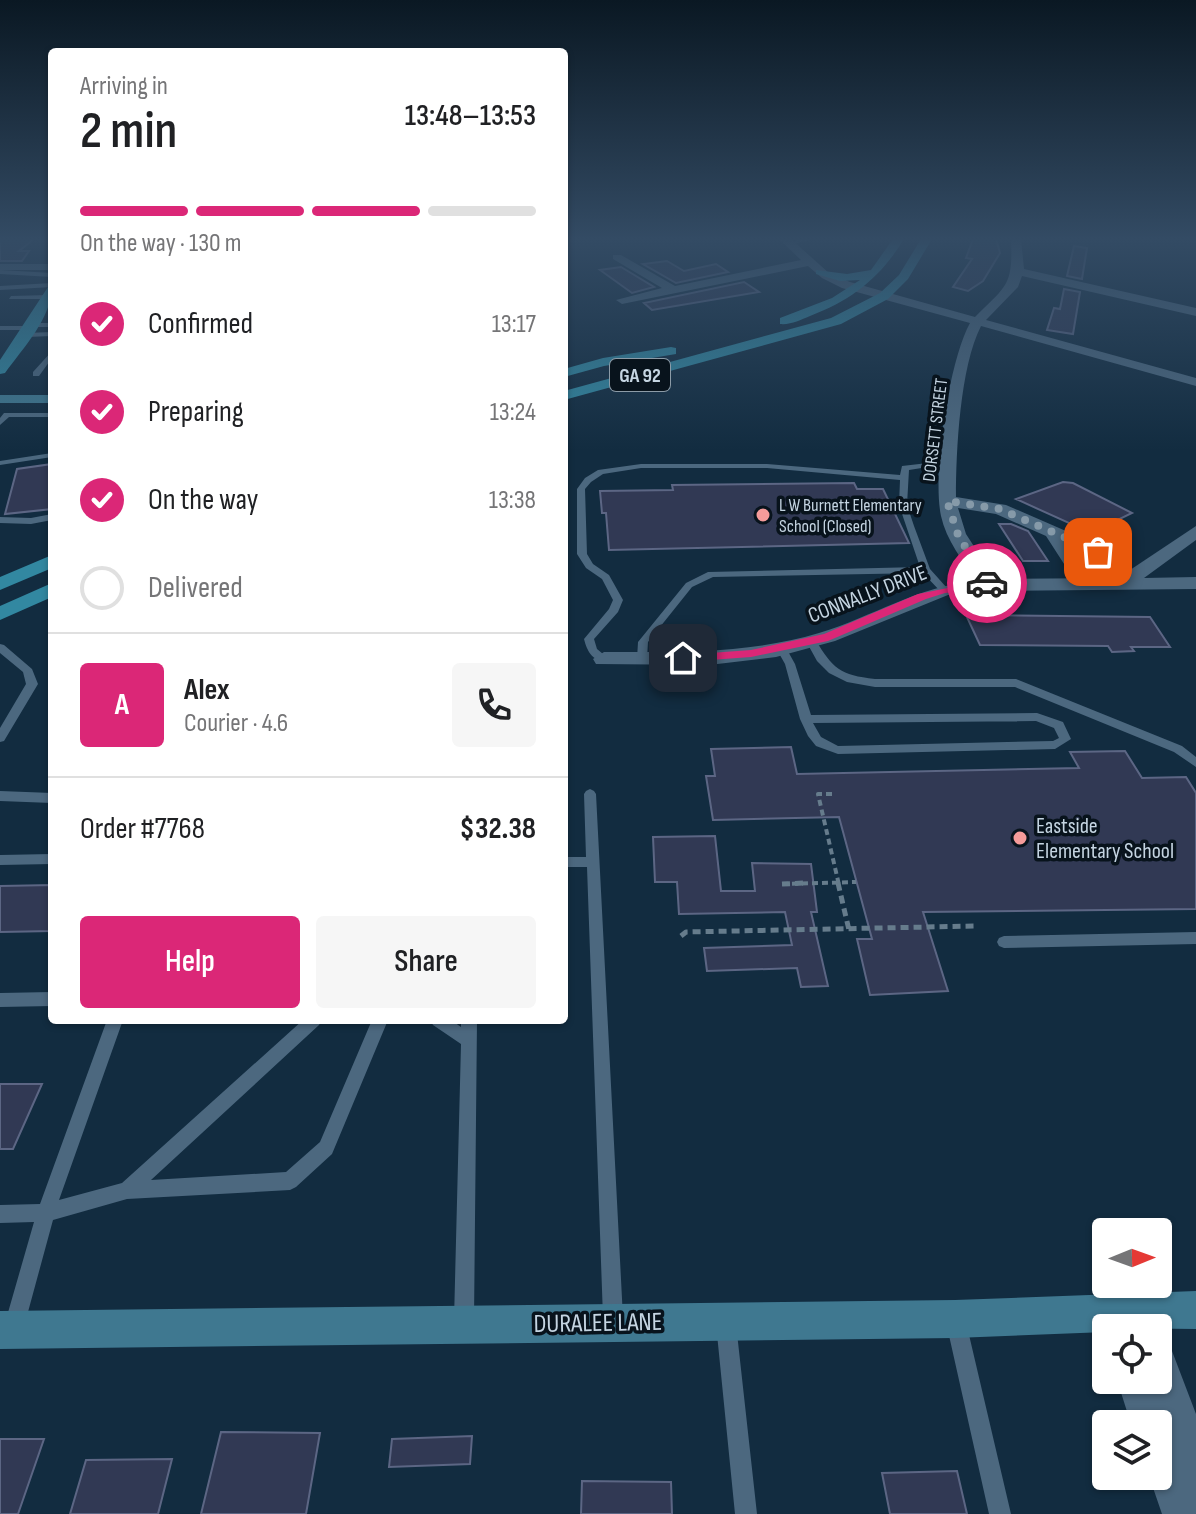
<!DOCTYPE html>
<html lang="en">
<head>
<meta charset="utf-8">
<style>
	:root { --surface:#fff; --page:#f6f6f6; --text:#202124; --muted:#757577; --line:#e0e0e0; --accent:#db2777 }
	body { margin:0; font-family:"Sofia Sans Condensed",sans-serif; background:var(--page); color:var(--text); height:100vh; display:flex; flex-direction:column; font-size:30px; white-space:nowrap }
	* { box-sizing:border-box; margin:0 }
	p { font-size:26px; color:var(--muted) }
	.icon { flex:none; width:44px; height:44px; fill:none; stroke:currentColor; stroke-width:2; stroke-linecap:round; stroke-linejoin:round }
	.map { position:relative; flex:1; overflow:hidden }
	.sheet { position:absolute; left:48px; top:48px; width:520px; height:976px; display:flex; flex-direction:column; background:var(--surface); border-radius:8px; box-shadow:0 2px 6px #0004 }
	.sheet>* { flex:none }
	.needle { width:52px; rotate:89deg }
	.tools { position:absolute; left:1092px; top:1218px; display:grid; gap:16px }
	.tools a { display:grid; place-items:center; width:80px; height:80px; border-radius:8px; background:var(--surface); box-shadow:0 2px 6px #0004; font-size:40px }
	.pin { position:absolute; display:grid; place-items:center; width:68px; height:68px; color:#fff; margin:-34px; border-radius:16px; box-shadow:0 4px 12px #0006 }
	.courier { position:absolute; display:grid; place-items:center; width:80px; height:80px; margin:-40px; border:6px solid #db2777; border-radius:50%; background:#fff; color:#222; box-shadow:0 2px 10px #0007 }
	.overview em { font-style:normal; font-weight:600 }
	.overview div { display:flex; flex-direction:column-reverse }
	.overview { display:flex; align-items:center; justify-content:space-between; height:136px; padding:0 32px }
	h1 { font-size:52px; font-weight:600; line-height:60px }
	.bar { display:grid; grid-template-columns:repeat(4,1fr); gap:12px 8px; align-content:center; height:96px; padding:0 32px }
	.bar i { height:10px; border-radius:6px; background:var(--line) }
	.bar .on { background:var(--accent) }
	.bar p { grid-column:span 4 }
	.line { display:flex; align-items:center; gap:20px; padding:0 32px; border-top:2px solid var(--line) }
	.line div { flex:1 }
	.round { display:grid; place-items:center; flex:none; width:84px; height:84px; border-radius:8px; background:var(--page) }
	ol { padding:0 32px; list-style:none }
	li { display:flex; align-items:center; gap:24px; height:88px }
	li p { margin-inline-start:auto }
	li .icon { padding:8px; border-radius:50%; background:var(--accent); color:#fff; stroke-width:4 }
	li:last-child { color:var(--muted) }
	li i { width:44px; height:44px; border:4px solid var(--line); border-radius:50% }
	.button { display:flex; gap:16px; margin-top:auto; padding:16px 32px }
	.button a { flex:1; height:92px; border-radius:8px; background:var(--accent); color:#fff; font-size:32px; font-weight:600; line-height:92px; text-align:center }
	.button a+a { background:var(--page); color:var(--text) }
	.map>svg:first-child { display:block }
</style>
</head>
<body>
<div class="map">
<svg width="1196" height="1514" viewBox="0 0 1196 1514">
	<rect width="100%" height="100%" fill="#122c40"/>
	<path fill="#313954" stroke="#5c6684" stroke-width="2" d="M 0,239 L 34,239 L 19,251 L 29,251 L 22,261 L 0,261 Z
		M 973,239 L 996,239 L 1000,253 L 983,281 L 968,291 L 953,287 L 972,259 L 966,258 Z
		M 1074,246 L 1087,248 L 1082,279 L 1067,276 Z
		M 667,261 L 684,271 L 716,264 L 728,272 L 676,283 L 643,264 Z
		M 621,267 L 654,287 L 632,293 L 600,270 Z
		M 744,282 L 759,292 L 652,310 L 644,303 Z
		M 1064,289 L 1080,292 L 1073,334 L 1047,330 L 1054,308 L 1060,309 Z
		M 52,464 L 52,509 L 5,514 L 17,469 Z
		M 1063,482 L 1073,483 L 1132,513 L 1091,533 L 1016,499 Z
		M 854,483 L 857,489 L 883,489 L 909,543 L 609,550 L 606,513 L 602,513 L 600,491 L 673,490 L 672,485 Z
		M 999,524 L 1011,524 L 1028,531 L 1048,561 L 1023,561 Z
		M 966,615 L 1150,617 L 1170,647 L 1131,647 L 1134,651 L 1112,652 L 1108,646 L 980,645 Z
		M 791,747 L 797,774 L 1079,768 L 1070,752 L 1125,751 L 1142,778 L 1186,777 L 1196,793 L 1196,909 L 923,912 L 948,991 L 870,995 L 857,939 L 872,939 L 839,817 L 713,820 L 706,776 L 715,776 L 711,749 Z
		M 715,836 L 721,891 L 755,891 L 752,863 L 811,864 L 817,912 L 811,912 L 828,986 L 801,987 L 797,968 L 707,971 L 704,948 L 792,945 L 785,912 L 679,914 L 677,882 L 655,882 L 653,837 Z
		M 52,885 L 52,931 L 0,932 L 0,886 Z
		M 0,1084 L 42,1084 L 13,1149 L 0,1149 Z
		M 221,1432 L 320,1433 L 306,1514 L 201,1514 Z
		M 472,1436 L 470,1464 L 389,1467 L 392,1439 Z
		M 0,1439 L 44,1439 L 18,1514 L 0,1514 Z
		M 172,1459 L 158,1514 L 70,1514 L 86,1460 Z
		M 957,1471 L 967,1514 L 890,1514 L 882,1473 Z
		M 582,1481 L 671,1482 L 672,1514 L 581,1514 Z"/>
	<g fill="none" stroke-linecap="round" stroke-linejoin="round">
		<path stroke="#667c8c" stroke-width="4" stroke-dasharray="6 4" stroke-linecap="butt" d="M 832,794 L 818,794 L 839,885
			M 782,884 L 856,882"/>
		<path stroke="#667c8c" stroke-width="5" stroke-dasharray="8 5" stroke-linecap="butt" d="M 838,883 L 849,930
			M 782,884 L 805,883
			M 681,936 L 686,932 L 976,926"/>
		<path fill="#4c687f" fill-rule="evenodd" d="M 801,239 L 813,239 L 790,245 L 787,243 Z
			M 0,270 L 52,273 L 52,277 L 0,274 Z
			M 52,283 L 52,287 L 0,290 L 0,286 Z
			M 11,296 L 49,295 L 52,297 L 49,299 L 9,299 Z
			M 32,323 L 52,323 L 52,327 L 33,327 L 30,330 L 0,330 L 0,326 L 29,326 Z
			M 52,332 L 52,336 L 26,337 L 23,335 L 26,333 Z
			M 52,351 L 52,358 L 39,376 L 33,376 L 33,372 Z
			M 4,413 L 52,413 L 52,417 L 9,417 L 0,425 L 0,418 Z
			M 52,453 L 52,457 L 0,465 L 0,461 Z
			M 928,463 L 948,465 L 952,467 L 948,469 L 928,467 L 909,470 L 907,505 L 914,526 L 930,569 L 947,588 L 947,592 L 941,592 L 923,573 L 713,577 L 692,587 L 648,642 L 647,659 L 642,662 L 637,659 L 638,642 L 686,583 L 708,572 L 920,567 L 899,505 L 900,480 L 767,468 L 641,468 L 603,474 L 591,482 L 585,489 L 587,554 L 593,564 L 609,575 L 623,600 L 618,612 L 594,639 L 597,649 L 609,659 L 608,661 C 593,663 587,651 584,639 L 609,609 L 613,600 L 602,579 L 586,568 L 577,554 L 577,489 L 585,478 L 598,470 L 641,464 L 767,464 L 900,475 L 902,466 Z
			M 52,514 L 52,520 L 31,524 L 0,523 L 0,517 L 31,518 Z
			M 811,638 L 815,639 C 833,669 840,675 875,679 L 1016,679 L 1182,746 L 1196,757 L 1196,767 L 1174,752 L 1015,687 L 875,687 L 847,682 L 829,673 L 817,661 L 806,641 Z
			M 0,644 L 4,645 L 32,669 L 38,684 L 4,741 L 0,742 L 0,728 L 26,684 L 23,672 L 0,653 Z
			M 781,645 L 785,646 L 795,664 L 811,715 L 1037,713 L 1063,722 L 1071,739 L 1055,749 L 838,754 L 816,746 L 808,736 L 800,719 L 785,664 L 776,648 ZM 1036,721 L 1054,728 L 1059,738 L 1053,741 L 838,746 L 821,737 L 813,723 Z
			M 590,789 L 594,791 L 596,794 L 623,1318 L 620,1325 L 613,1328 L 606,1325 L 603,1318 L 587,867 L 564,867 L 564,857 L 586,857 L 584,794 L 586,791 Z
			M 0,791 L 52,793 L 52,803 L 0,801 Z
			M 52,854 L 52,864 L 0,865 L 0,855 Z
			M 1196,932 L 1196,944 L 1004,948 L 999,946 L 997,942 L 999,938 L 1004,936 Z
			M 52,992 L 52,1006 L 0,1007 L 0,993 Z
			M 107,1020 L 123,1020 L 59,1200 L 122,1183 L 303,1020 L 322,1020 L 319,1025 L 151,1180 L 286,1172 L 320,1142 L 372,1020 L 388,1020 L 332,1154 L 296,1187 L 290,1190 L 127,1199 L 53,1220 L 25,1323 L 22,1330 L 15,1333 L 8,1330 L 5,1323 L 34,1222 L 0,1223 L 0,1205 L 40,1204 Z
			M 430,1020 L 451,1020 L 461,1027 L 461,1020 L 477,1020 L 474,1320 L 471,1327 L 464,1330 L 457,1327 L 454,1320 L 461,1044 L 433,1025 Z
			M 956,1312 L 963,1315 L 966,1322 L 1011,1514 L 989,1514 L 946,1322 L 949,1315 Z
			M 726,1314 L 733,1317 L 736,1324 L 757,1514 L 735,1514 L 716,1324 L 719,1317 Z"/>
		<path fill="#4c687f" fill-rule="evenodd" d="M 779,239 L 791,239 L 830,274 L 850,282 L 975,317 C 1007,285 1013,286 1011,239 L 1021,239 L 1024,269 L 1196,308 L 1196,316 L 1022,276 L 1018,287 L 986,320 L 1196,378 L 1196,386 L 981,326 C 960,367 956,451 956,497 L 1006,505 L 1105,548 L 1107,552 L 1098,558 L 1072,548 L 1083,563 L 1073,569 L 1066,567 L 1046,536 L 996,514 L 958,508 L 966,534 L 995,579 L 1118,578 L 1196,526 L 1196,540 L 1144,578 L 1196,577 L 1196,589 L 989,591 L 948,595 L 835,641 L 776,657 L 709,665 L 596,664 L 593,659 L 604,652 C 676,652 749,654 819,633 C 875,616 915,587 976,581 C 963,561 946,540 941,516 C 932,474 949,361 970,323 L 842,288 L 822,278 L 808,266 L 622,304 L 616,300 L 662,288 L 613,259 L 613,255 L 621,255 L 675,286 L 801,260 Z
			M 0,264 L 52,264 L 52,270 L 0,270 Z
			M 1158,1345 L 1172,1351 L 1196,1414 L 1196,1514 L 1162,1514 L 1149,1476 L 1158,1476 L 1158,1424 L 1131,1424 L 1117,1380 L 1158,1380 Z"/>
		<path fill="#3f7890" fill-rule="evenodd" d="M 0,395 L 52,395 L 52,403 L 0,403 Z
			M 1196,1291 L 1196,1329 L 1106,1328 L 1106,1332 L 955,1338 L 0,1349 L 0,1311 L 955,1300 Z"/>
		<path fill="#3288a1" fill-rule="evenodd" d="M 893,239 L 904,239 C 880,278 852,300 810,316 C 800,320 791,325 780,324 L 780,318 L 832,298 L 860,280 L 840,281 L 816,274 L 816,270 L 847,274 L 871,270 Z
			M 921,239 L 932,239 L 908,279 L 888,299 L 841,324 L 564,400 L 564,391 L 831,318 L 880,293 L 899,275 Z
			M 52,286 C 52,318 23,348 5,373 L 0,374 L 0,360 L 48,287 Z
			M 671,347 L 676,348 L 676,354 L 604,366 L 564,377 L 564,369 L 603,358 Z
			M 52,555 L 52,568 L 0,590 L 0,577 Z
			M 52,583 L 52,597 L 0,620 L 0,606 Z"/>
	</g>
	<linearGradient id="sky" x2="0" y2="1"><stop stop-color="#0a1823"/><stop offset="0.53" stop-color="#334b64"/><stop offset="1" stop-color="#334b64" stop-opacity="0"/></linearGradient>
	<rect width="1196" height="451" fill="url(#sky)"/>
	<path fill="#db2777" d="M 987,580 L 993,583 L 993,588 L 945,593 L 926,599 L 828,641 L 751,657 L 683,662 L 677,658 L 683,655 L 751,650 L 824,634 L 918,594 Z"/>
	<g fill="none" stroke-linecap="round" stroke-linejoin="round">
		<path stroke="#869aa9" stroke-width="8" stroke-dasharray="0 14.4" d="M 987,583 L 958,535 L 947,501 L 1000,509 L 1098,552"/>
	</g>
	<g fill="#f59b9a" stroke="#08131c" stroke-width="3">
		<circle cx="763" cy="515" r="8"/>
		<circle cx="1020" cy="838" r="8"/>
	</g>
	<g text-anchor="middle" stroke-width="7" stroke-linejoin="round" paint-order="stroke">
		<g font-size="18" fill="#c5d5e2" stroke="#08131c">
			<text transform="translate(935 430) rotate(-83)" y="6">DORSETT STREET</text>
		</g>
		<g font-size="18" fill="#c5d5e2" stroke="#08131c" text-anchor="start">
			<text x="779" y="511">L W Burnett Elementary<tspan x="779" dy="21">School (Closed)</tspan></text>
		</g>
		<rect fill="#08131c" stroke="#8c9ba7" stroke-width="2" x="610" y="359" width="60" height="32" rx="6"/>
		<g font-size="20" font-weight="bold" fill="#c5d5e2">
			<text x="640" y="382">GA 92</text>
		</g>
		<g font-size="22" fill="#c5d5e2" stroke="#08131c">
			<text transform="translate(867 593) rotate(-21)" y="8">CONNALLY DRIVE</text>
		</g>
		<g font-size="22" fill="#c5d5e2" stroke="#08131c" text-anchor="start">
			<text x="1036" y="833">Eastside<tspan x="1036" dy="25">Elementary School</tspan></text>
		</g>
		<g font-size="26" fill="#c5d5e2" stroke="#08131c">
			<text transform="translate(598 1322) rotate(-1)" y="9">DURALEE LANE</text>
		</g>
	</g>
</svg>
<div class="tools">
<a><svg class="needle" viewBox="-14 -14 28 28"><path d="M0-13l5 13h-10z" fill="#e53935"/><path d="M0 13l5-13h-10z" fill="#757577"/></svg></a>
<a><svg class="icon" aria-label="locate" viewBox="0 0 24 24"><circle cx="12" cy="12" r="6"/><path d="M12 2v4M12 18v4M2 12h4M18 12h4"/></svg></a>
<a><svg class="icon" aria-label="layers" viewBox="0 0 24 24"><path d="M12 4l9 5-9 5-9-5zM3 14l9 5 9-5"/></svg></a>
</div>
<div class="pin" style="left:1098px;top:552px;background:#ea580c"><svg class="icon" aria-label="bag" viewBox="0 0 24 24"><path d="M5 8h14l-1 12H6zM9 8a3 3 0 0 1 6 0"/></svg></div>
<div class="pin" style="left:683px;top:658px;background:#1f2937"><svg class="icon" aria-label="home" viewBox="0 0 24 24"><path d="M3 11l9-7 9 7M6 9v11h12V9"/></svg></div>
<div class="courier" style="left:987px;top:583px"><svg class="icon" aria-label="car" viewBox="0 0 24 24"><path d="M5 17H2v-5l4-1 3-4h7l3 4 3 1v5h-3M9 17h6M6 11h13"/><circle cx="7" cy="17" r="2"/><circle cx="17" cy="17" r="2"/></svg></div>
<section class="sheet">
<div class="overview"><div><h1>2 min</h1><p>Arriving in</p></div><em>13:48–13:53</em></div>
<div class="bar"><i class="on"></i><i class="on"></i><i class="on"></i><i></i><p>On the way · 130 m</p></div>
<ol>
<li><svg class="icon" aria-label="check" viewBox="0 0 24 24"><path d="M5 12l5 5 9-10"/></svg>Confirmed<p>13:17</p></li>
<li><svg class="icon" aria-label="check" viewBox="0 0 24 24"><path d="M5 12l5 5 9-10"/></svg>Preparing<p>13:24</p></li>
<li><svg class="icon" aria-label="check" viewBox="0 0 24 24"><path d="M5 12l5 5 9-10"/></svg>On the way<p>13:38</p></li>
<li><i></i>Delivered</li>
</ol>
<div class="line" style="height:144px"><b class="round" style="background:var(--accent);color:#fff">A</b><div><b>Alex</b><p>Courier · 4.6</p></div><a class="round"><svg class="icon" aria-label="phone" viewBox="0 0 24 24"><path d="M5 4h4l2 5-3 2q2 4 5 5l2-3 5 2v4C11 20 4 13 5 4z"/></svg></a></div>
<div class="line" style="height:104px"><div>Order #7768</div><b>$32.38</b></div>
<div class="button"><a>Help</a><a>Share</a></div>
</section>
</div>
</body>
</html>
